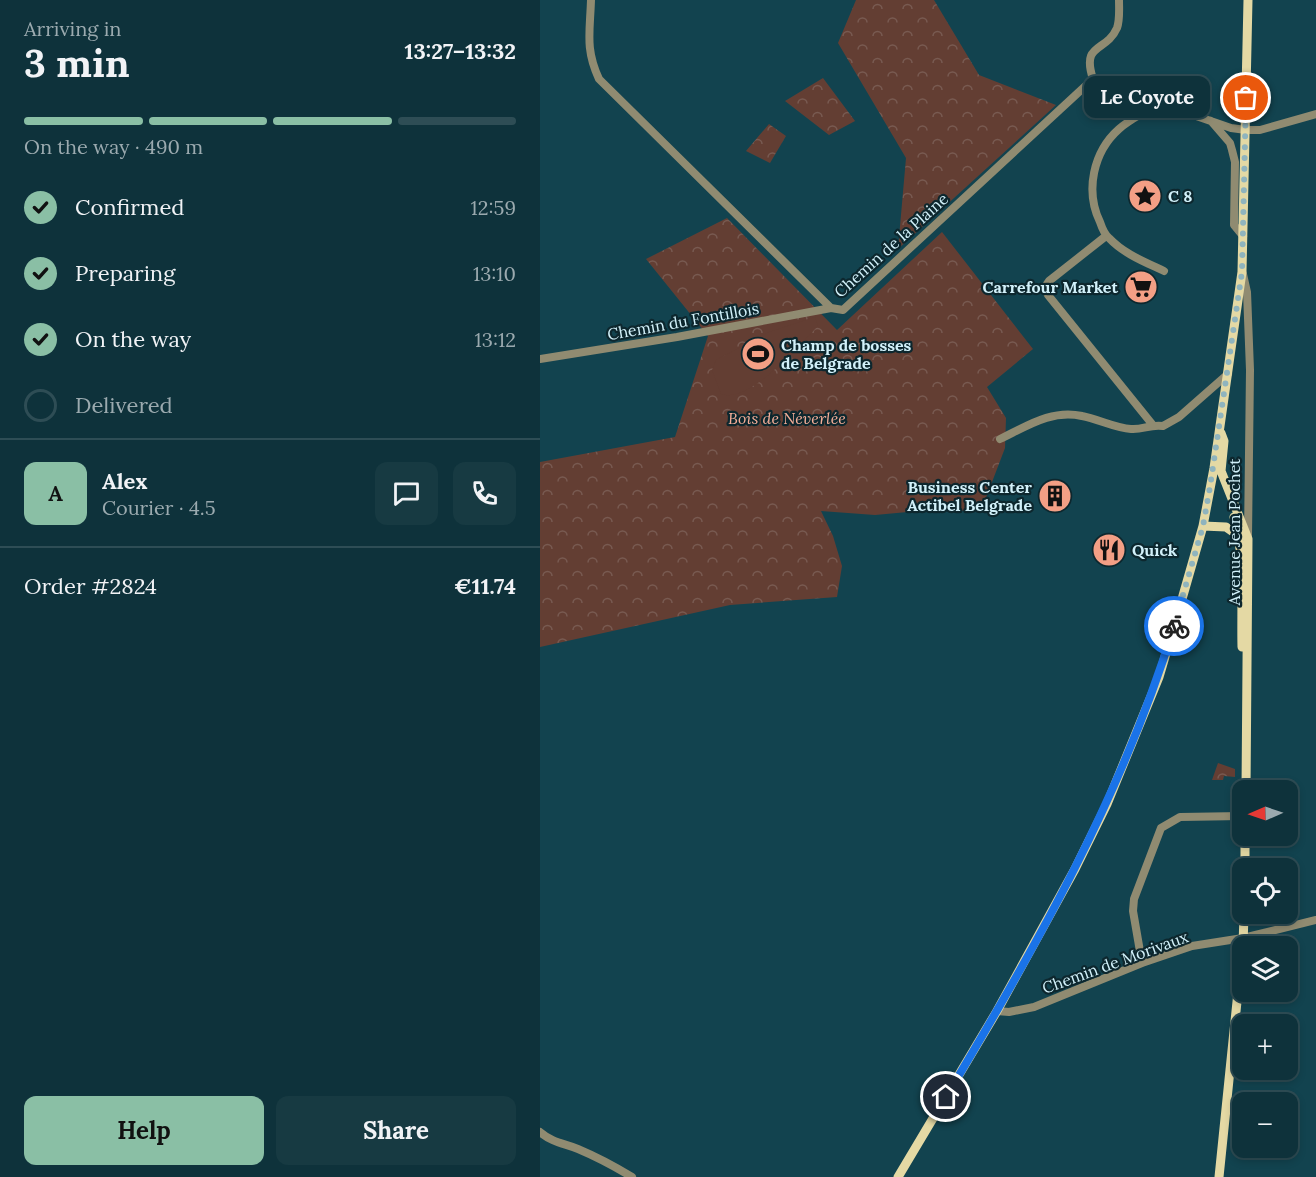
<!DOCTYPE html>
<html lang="en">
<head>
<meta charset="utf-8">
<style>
	:root { --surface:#0e323b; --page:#173a42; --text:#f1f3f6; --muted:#9baaaf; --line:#2e4d55; --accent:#8abfa5 }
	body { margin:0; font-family:Lora,serif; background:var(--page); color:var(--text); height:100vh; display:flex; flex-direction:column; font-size:22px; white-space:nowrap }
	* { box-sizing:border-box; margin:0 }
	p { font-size:20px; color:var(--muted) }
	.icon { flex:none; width:33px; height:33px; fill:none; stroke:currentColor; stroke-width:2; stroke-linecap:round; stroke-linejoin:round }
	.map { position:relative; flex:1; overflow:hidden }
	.side { display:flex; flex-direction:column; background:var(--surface); width:540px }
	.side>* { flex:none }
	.needle { width:39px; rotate:268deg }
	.controls { position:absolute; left:692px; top:780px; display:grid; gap:12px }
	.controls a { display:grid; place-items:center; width:66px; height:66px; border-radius:12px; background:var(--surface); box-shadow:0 3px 9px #0003,0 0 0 2px var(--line); font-size:30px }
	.pin { position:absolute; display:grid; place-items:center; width:51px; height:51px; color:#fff; margin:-26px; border:3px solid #fff; border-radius:50%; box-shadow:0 2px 6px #0007 }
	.courier { position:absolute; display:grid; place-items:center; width:60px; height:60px; margin:-30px; border:4px solid #1a73e8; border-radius:50%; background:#fff; color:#222; box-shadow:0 2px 8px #0007 }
	.bubble { position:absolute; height:42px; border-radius:12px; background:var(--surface); box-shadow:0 3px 9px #0003,0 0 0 2px var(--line); font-size:20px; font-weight:700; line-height:42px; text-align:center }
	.head em { font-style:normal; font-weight:700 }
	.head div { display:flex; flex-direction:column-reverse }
	.head { display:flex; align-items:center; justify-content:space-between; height:102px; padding:0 24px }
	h1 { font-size:39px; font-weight:700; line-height:45px }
	.bar { display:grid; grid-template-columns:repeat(4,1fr); gap:9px 6px; align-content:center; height:72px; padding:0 24px }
	.bar i { height:8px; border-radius:4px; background:var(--line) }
	.bar .on { background:var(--accent) }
	.bar p { grid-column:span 4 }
	.line { display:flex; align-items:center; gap:15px; padding:0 24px; border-top:2px solid var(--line) }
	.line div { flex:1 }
	.round { display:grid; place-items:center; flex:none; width:63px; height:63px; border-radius:12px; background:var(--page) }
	ol { padding:0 24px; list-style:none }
	li { display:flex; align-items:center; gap:18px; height:66px }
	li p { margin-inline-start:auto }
	li .icon { padding:6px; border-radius:50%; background:var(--accent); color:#111; stroke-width:4 }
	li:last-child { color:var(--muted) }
	li i { width:33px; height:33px; border:3px solid var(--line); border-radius:50% }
	.primary-button { display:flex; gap:12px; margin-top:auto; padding:12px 24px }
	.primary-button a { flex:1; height:69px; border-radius:12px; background:var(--accent); color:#111; font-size:24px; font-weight:700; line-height:69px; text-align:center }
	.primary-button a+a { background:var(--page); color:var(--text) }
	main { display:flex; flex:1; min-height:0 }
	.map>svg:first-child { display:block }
</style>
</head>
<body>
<main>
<section class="side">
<div class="head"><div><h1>3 min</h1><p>Arriving in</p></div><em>13:27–13:32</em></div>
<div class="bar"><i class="on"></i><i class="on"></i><i class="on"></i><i></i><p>On the way · 490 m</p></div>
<ol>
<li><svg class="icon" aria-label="check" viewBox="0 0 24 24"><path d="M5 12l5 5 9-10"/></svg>Confirmed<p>12:59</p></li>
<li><svg class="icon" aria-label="check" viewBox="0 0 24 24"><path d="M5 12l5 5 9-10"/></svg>Preparing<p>13:10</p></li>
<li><svg class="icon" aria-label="check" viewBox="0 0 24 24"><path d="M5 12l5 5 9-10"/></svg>On the way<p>13:12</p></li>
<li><i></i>Delivered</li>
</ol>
<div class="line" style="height:108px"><b class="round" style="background:var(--accent);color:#111">A</b><div><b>Alex</b><p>Courier · 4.5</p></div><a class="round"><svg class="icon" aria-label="chat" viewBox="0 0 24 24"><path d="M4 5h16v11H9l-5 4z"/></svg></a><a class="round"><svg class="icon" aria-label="phone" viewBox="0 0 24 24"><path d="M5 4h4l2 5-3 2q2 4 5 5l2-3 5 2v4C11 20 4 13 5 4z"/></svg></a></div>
<div class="line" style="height:78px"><div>Order #2824</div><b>€11.74</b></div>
<div class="primary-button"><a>Help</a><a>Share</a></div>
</section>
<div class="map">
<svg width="776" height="1177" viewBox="0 0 776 1177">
	<defs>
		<pattern id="forest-crowns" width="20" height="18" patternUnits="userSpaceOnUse" patternTransform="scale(1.5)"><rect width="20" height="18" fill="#633e33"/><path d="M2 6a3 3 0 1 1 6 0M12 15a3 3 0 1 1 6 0" fill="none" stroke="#785a51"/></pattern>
	</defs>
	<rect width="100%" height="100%" fill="#12434f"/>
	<path fill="url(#forest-crowns)" d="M 316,0 L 394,0 L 439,75 L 516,105 L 358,249 L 366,158 L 298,43 Z
		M 283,78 L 315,121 L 289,135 L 245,101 Z
		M 229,124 L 246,136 L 230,163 L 206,151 Z
		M 187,218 L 297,330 L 402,232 L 493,349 L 447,387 L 466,418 L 465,448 L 441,511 L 389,510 L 335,515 L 281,511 L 293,536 L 302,566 L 297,597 L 190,605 L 0,647 L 0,462 L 135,437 L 168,336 L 106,259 Z
		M 678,763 L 695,769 L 695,777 L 684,776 L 683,780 L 672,780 Z"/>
	<path fill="#633e33" d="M 275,317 L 278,326 C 259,345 210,404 181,394 L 172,370 L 176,360 L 229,332 Z"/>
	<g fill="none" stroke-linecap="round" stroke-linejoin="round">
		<path stroke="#908b71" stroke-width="8" d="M 51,0 C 50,32 45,49 59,79 L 291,308
			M 553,79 L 579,97 L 614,106 L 633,108 L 691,128 L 706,130 L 720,130 L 776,114
			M 553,79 C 541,42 566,53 577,28 C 580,20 579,9 579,0
			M 614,106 C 602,114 589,120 579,129 C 553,152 545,191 560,222 C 562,228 564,234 569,238 C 584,254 605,262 624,271
			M 671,121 L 690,143 L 692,150 L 695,162 L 694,225 L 703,236
			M 566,236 L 509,281 L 505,287 L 508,295 L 612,424
			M 703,274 L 707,292 L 710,370 L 708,537
			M 0,359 L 137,337 L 291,308 L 303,310 L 553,79
			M 460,439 C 487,426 512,409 542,416 C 558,419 575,428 591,429 C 603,430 610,424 623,426 L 639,417 L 688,374
			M 602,963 L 593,911 L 594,899 L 621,828 L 640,817 L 702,816
			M 457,1011 L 469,1012 L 494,1007 L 602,963 L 652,946 L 703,938 L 776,920
			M 0,1132 C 13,1143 23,1143 38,1149 C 57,1157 74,1166 92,1177"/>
		<path stroke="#e4d9a4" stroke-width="9" d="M 681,433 L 684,441 L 681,471 L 708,539 L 706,790
			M 694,517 C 705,551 701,610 702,647
			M 663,526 L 686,527 L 699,536
			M 705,868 L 705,836
			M 703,946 L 704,914
			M 358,1177 L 457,1011 L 535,869 L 567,804 L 619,677 L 638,613 L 663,526 L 674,468 L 702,272 L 708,0
			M 679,1177 L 702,953"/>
	</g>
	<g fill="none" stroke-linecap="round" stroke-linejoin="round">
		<path stroke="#8fb4be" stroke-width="6" stroke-dasharray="0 10.8" d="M 634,626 L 663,526 L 670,487 L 702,272 L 706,98"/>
		<path stroke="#1a73e8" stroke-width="8" d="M 406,1097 C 496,947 583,794 634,626"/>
	</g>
	<defs>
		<symbol id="sight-disc" viewBox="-11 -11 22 22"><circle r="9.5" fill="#f39f85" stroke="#0d272e"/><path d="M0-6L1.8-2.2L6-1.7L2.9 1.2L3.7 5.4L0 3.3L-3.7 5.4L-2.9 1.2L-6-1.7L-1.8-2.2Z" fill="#111"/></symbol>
		<symbol id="supermarket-disc" viewBox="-11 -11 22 22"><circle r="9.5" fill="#f39f85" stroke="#0d272e"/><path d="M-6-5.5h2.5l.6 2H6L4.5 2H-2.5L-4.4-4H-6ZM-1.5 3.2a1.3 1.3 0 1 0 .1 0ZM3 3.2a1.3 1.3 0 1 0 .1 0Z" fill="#111"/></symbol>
		<symbol id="stadium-disc" viewBox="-11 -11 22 22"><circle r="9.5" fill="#f39f85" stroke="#0d272e"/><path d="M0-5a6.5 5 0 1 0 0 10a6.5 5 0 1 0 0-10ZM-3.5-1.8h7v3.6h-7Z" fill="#111"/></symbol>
		<symbol id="building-disc" viewBox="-11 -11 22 22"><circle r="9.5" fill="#f39f85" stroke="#0d272e"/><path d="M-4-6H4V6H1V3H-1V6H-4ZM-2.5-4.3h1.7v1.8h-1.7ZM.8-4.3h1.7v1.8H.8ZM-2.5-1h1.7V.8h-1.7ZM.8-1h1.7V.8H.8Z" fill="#111"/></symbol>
		<symbol id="restaurant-disc" viewBox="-11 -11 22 22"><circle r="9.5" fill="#f39f85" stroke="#0d272e"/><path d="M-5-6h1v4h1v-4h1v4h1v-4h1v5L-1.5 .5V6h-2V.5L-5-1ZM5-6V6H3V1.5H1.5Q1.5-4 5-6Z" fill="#111"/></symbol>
	</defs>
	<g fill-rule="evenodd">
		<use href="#sight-disc" x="586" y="177" width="38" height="38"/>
		<use href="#supermarket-disc" x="582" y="268" width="38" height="38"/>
		<use href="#stadium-disc" x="199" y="335" width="38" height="38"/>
		<use href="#building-disc" x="496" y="477" width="38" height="38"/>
		<use href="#restaurant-disc" x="550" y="531" width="38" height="38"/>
	</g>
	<g text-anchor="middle" stroke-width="4.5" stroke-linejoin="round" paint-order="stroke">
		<g font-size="16" font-weight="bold" fill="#d2f1fa" stroke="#0d272e" text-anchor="start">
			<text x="628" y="202">C 8</text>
			<text x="578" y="293" text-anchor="end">Carrefour Market</text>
			<text x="241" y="351">Champ de bosses<tspan x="241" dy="18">de Belgrade</tspan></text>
			<text x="492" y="493" text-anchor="end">Business Center<tspan x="492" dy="18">Actibel Belgrade</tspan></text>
			<text x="592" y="556">Quick</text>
		</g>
		<g font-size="16" fill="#d2f1fa" stroke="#0d272e">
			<text transform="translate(351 245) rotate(-42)" y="6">Chemin de la Plaine</text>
			<text transform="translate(143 321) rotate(-10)" y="6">Chemin du Fontillois</text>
			<text transform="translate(694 532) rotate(-90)" y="6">Avenue Jean Pochet</text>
			<text transform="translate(575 962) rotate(-20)" y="6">Chemin de Morivaux</text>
		</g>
		<g font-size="16" font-style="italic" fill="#f6af99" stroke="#0d272e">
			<text x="247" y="424">Bois de Néverlée</text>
		</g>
	</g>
</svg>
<div class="controls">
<a><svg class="needle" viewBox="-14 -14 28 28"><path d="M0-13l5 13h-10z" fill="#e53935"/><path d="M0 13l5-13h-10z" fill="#9baaaf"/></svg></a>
<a><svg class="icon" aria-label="locate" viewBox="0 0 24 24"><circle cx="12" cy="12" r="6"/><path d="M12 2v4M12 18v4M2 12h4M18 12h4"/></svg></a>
<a><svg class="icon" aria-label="layers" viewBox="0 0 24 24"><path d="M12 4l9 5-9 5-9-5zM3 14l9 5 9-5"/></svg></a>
<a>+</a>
<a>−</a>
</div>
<div class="pin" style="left:706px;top:98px;background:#ea580c"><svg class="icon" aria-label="bag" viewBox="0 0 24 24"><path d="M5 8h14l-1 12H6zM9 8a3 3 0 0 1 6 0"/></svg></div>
<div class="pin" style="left:406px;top:1097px;background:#1f2937"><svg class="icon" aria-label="home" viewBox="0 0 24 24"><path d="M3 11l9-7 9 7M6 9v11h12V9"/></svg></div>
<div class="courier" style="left:634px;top:626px"><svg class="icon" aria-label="bike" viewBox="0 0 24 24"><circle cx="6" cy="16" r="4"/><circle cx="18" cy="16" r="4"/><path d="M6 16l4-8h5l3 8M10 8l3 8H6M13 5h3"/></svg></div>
<div class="bubble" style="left:544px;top:76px;width:126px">Le Coyote</div>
</div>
</main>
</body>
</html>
